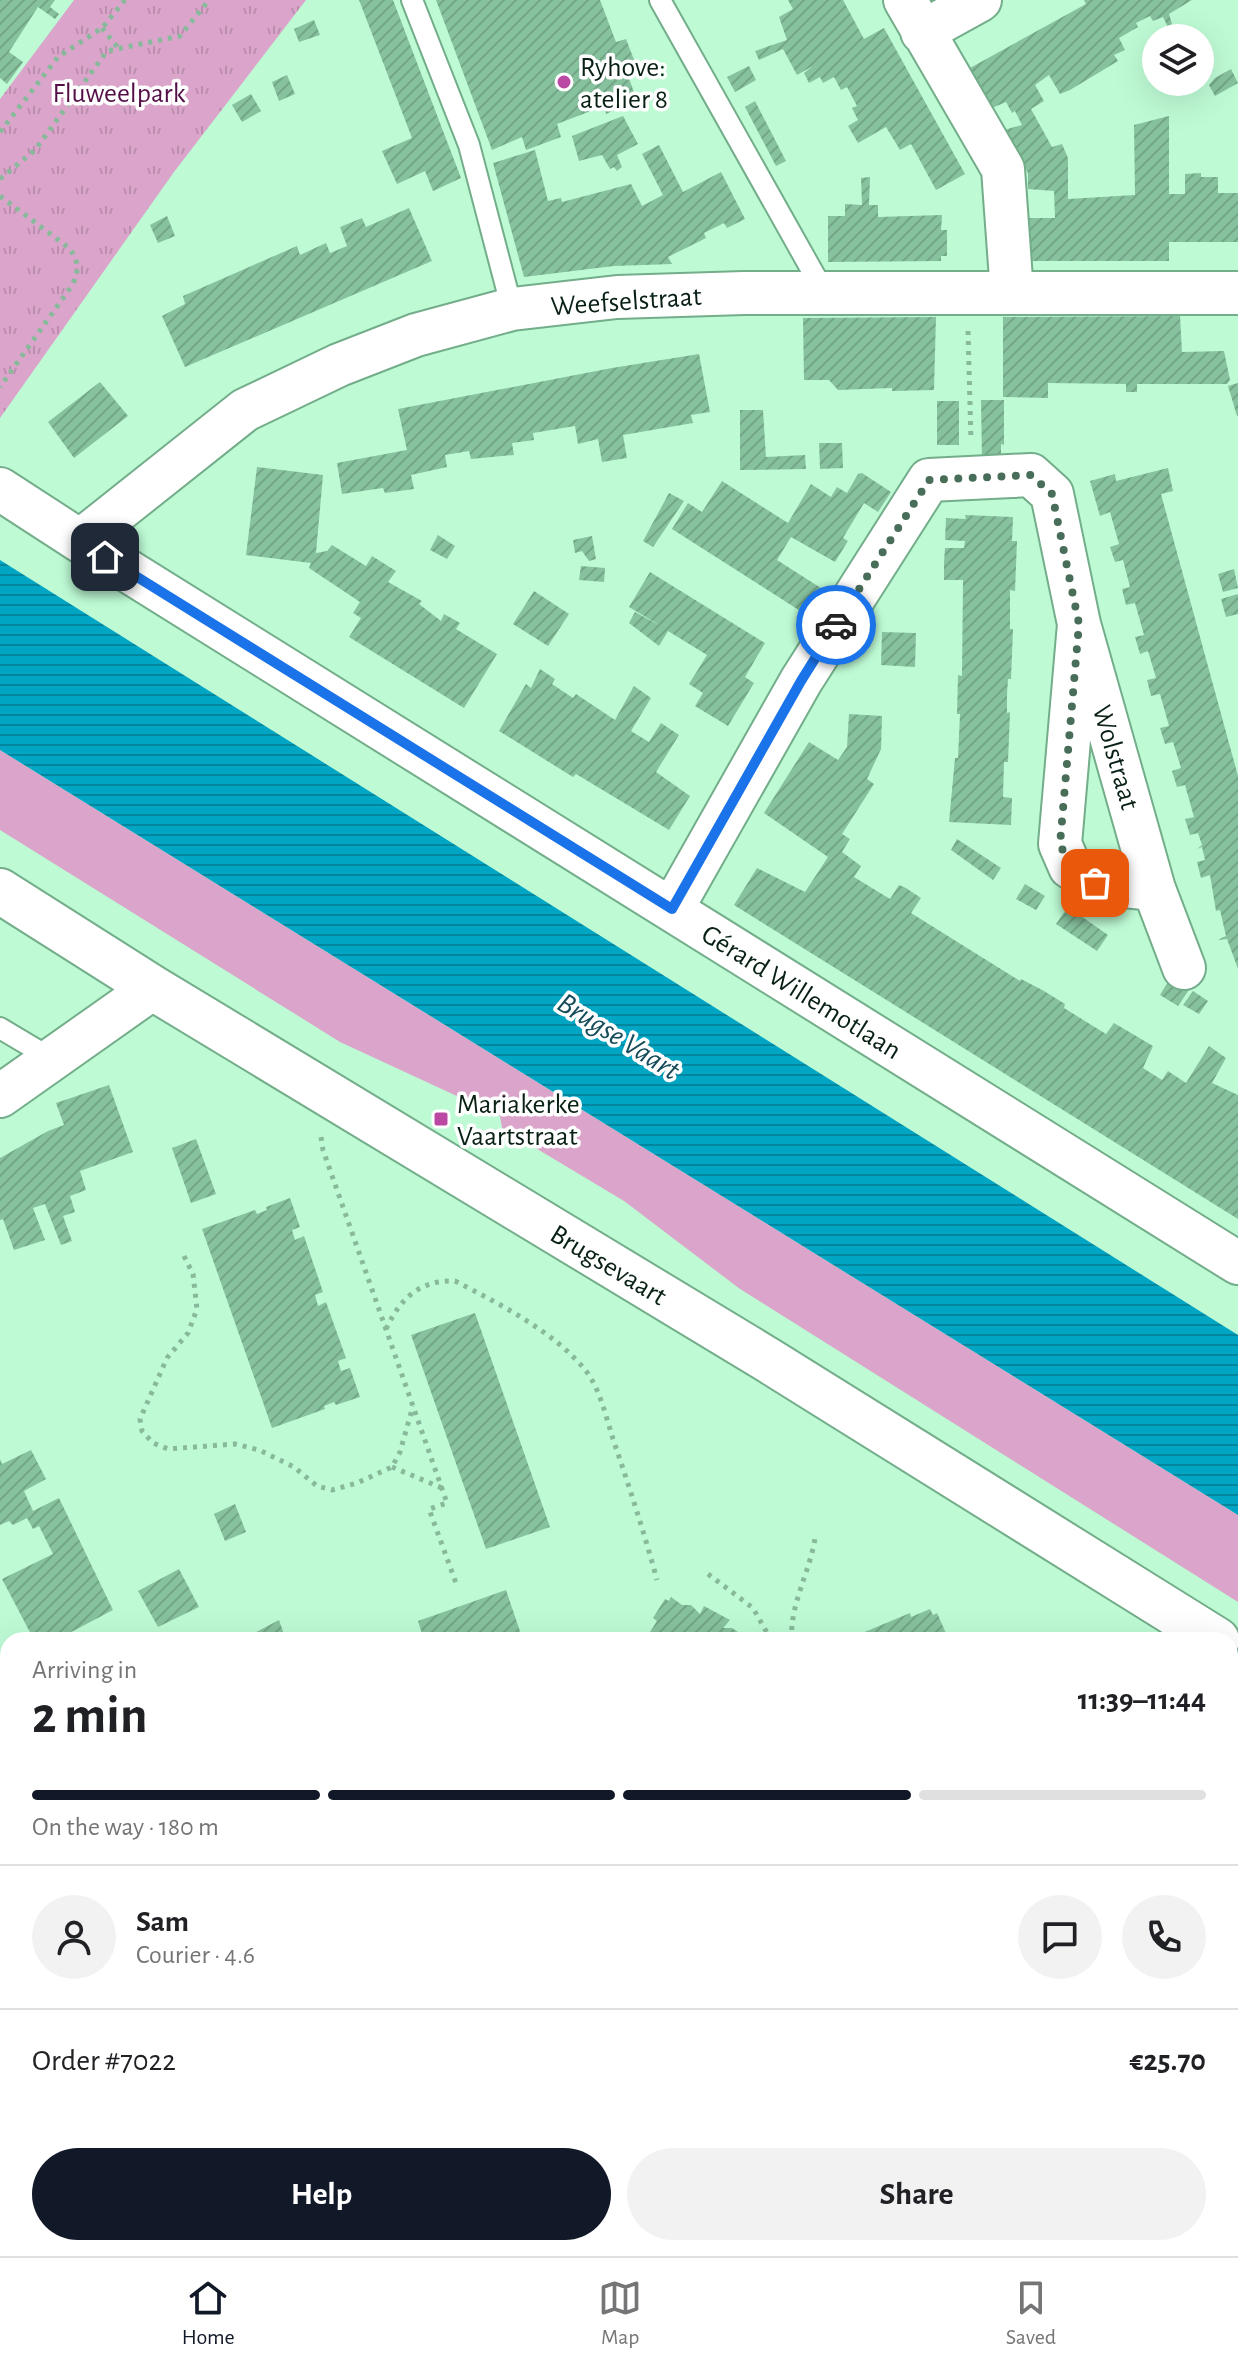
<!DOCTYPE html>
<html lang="en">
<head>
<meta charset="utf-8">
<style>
	:root { --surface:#fff; --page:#f2f2f2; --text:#202124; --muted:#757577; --line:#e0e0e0; --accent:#111827 }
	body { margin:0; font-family:"Alegreya Sans",sans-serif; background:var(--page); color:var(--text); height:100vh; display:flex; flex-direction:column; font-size:30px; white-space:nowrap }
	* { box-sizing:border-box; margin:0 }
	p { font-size:26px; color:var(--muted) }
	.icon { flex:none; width:44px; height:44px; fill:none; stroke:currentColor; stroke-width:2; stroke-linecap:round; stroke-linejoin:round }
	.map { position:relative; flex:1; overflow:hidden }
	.sheet { position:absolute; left:0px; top:1632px; width:1238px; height:624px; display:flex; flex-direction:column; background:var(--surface); border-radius:24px 24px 0 0; box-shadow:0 8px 32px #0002 }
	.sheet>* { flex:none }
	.fabs { position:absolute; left:1142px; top:24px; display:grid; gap:16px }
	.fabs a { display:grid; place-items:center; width:72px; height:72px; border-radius:50%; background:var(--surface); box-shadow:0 8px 32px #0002; font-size:40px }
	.pin { position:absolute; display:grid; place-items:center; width:68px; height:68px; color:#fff; margin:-34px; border-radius:16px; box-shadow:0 4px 12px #0006 }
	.courier { position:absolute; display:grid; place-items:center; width:80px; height:80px; margin:-40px; border:6px solid #1a73e8; border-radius:50%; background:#fff; color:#222; box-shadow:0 2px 10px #0007 }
	.head em { font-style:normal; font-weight:700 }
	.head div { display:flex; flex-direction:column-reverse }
	.head { display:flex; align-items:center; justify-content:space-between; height:136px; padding:0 32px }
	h1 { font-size:52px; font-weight:700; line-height:60px }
	.bar { display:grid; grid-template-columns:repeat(4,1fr); gap:12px 8px; align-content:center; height:96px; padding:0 32px }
	.bar i { height:10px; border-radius:6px; background:var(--line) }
	.bar .selected { background:var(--accent) }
	.bar p { grid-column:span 4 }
	.line { display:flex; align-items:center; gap:20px; padding:0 32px; border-top:2px solid var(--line) }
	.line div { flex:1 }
	.round { display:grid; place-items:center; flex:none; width:84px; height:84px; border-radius:42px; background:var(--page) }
	.button { display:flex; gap:16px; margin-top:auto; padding:16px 32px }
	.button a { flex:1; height:92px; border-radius:48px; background:var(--accent); color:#fff; font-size:32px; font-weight:700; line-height:92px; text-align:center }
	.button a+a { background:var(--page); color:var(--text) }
	.tab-bar { display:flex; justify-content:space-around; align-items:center; height:112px; border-top:2px solid var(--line); background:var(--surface); font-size:22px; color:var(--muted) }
	.tab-bar a { display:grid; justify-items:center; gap:4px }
	.tab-bar .selected { color:var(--accent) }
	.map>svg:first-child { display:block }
</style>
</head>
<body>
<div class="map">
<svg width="1238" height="2256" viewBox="0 0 1238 2256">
	<defs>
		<pattern id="park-tufts" width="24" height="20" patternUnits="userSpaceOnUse" patternTransform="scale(2)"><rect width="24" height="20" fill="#dba5cb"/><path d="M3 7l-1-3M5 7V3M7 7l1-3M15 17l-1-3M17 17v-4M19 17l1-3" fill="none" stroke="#bb8ead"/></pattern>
		<pattern id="water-rules" width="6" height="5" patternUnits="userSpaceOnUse" patternTransform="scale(2)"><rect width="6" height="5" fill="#00a5c4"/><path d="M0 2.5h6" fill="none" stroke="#01869e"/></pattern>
		<pattern id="building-hatch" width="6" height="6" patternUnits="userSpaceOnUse" patternTransform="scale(2)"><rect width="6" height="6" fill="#87c29e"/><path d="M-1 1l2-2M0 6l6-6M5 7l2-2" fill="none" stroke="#73a687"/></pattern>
	</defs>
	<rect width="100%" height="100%" fill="#befbd5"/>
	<path fill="#dba5cb" d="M 0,750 L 1238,1515 L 1238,1602 L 740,1289 L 624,1201 L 502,1128 L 500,1116 L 340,1042 L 0,830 Z"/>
	<path fill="url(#park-tufts)" d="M 74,0 L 306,0 L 174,172 L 0,418 L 0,99 Z"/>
	<path fill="url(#water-rules)" d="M 0,560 L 1238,1335 L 1238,1515 L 0,750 Z"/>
	<path fill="url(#building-hatch)" d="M 0,0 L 55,0 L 50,7 L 59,14 L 55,19 L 38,7 L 9,52 L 23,62 L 7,84 L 0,78 Z
		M 359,0 L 393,0 L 461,178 L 433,191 L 425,171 L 397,184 L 382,151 L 412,138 Z
		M 436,0 L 600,0 L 616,42 L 626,39 L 636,65 L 626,70 L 635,95 L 618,101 L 619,108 L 606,114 L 604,106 L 557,124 L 561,137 L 526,150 L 522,137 L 492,150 Z
		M 788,0 L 843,0 L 864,39 L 884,28 L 965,174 L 936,190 L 911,144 L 900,150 L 886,127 L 858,143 L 848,126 L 858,120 L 852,108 L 857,106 L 847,87 L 841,90 L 834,77 L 823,83 L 820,77 L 809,83 L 804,73 L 813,66 L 797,75 L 783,49 L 759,60 L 755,51 L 787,40 L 779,17 L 793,9 Z
		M 1084,0 L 1192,0 L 1169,14 L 1172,24 L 1168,27 L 1163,17 L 1153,21 L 1150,16 L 1136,23 L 1138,27 L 1119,38 L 1125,50 L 1114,55 L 1118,61 L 1070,90 L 1060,94 L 1049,75 L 1035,85 L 1044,101 L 1031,109 L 1052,147 L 1062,144 L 1068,158 L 1068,199 L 1135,195 L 1134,125 L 1169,116 L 1169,194 L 1185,194 L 1185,174 L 1201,173 L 1201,177 L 1218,177 L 1218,193 L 1238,193 L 1238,242 L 1169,242 L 1169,261 L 1029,261 L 1029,218 L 1055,218 L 1054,191 L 1028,189 L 1028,173 L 1004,130 L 1022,125 L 1015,111 L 1012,113 L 1006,102 L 992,108 L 970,68 L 1086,4 Z
		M 314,20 L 320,35 L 299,42 L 294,29 Z
		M 749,66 L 756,80 L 735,92 L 727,77 Z
		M 1231,69 L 1238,83 L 1215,96 L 1209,85 L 1215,78 Z
		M 287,75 L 295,94 L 279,101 L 272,82 Z
		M 251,94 L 261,111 L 242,122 L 232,105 Z
		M 755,101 L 786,161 L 776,166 L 745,107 Z
		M 623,116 L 638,144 L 617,155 L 622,167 L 617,171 L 614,167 L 610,169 L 602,155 L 579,161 L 572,136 Z
		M 659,145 L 683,192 L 721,172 L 745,219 L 727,228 L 724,223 L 704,233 L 706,238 L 668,257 L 672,264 L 614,266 L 524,277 L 493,163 L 535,150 L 548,201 L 561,198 L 562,202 L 631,184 L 642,206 L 663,195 L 642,154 Z
		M 870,177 L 869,205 L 878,205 L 878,217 L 942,215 L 941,230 L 947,230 L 947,256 L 941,256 L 941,261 L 828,262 L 828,216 L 845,216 L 845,204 L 862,205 L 861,178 Z
		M 409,208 L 432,261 L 185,367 L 162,316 L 185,304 L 183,296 L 297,246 L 300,255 L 326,243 L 330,253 L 347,246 L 340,227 L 362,218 L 366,227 Z
		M 167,216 L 175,236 L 158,243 L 150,225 Z
		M 1180,316 L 1182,352 L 1224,351 L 1230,380 L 1227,384 L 1137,384 L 1137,392 L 1126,392 L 1126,384 L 1048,383 L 1048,398 L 1003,397 L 1003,317 Z
		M 936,317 L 934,390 L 892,391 L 892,388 L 838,390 L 829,380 L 804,380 L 803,318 Z
		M 699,354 L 710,412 L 691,415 L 693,423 L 623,435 L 627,458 L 602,462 L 598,439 L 578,444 L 575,426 L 533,433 L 534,440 L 512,443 L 514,455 L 471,459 L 469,451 L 445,455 L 447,467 L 411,475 L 414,489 L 385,493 L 383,488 L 342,494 L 337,463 L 407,450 L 398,409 L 612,368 Z
		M 100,382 L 128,416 L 74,458 L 48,422 Z
		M 1238,383 L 1238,416 L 1237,416 L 1228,386 Z
		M 981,400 L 1004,400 L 1004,445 L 1001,444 L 1001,460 L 982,460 Z
		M 937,401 L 959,401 L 959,445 L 937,445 Z
		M 740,410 L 763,410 L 766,457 L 805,455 L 806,469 L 740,470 Z
		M 819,443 L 842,443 L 843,468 L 820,469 Z
		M 257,467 L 323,475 L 316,553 L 327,551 L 332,545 L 366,566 L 372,556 L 396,571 L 388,582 L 422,601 L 419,604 L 441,621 L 444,614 L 460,623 L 456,629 L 497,654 L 464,708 L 349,637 L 361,618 L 353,613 L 360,602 L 309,568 L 311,563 L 246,555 Z
		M 1168,468 L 1173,491 L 1161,494 L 1238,776 L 1238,969 L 1227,939 L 1218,940 L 1226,936 L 1220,910 L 1216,911 L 1210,875 L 1201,878 L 1197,862 L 1205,860 L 1202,847 L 1197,849 L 1202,845 L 1198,833 L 1190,835 L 1185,819 L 1194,817 L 1185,785 L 1177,787 L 1172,771 L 1181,768 L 1173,742 L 1165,744 L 1160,728 L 1169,726 L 1160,694 L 1151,696 L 1147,680 L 1156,678 L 1148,651 L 1140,654 L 1135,637 L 1144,635 L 1135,603 L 1126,605 L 1122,589 L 1130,587 L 1123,560 L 1115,562 L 1110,547 L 1119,544 L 1110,512 L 1100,516 L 1090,481 L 1115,474 L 1116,481 Z
		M 862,473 L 891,492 L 878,512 L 864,503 L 843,538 L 848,541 L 835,562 L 791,537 L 777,560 L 835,597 L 819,623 L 672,529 L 688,503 L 702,512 L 722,481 L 788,523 L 811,484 L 831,497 L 837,487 L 847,493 L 858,474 Z
		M 669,493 L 684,501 L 653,547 L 643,541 Z
		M 965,515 L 1013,517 L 1012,541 L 1017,541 L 1015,591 L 1010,590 L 1010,629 L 1013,629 L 1011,679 L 1008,679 L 1007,695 L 1007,713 L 1010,712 L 1008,762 L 1004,762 L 1003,797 L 1012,798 L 1011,825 L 949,822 L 955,758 L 958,758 L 960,714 L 957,714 L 958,675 L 962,676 L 963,580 L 944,580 L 944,563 L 945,548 L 964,548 L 965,541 L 945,540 L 946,518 L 966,519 Z
		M 438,535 L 455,546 L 447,559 L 430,550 Z
		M 592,536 L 596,559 L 589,561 L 582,551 L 575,553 L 573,540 Z
		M 581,566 L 605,568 L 604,582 L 579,580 Z
		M 1234,569 L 1238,588 L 1223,592 L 1218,574 Z
		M 650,572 L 765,643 L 745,677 L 754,683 L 728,726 L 695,706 L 703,693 L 689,684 L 707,655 L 668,631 L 659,646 L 629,623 L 635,612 L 661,626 L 629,607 Z
		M 534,591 L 569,614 L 548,646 L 513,624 Z
		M 1238,594 L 1238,614 L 1226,617 L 1221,599 Z
		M 882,632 L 916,633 L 915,667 L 881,665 Z
		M 540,669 L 555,679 L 552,684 L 573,698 L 576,694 L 615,720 L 634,686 L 651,698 L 631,731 L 649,742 L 661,723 L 679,735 L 656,772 L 690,796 L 669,830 L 576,774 L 573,777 L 499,731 L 526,684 L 531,688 Z
		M 849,714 L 882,716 L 881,749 L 867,779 L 874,784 L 842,834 L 850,839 L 842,852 L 861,866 L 854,877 L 890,899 L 899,885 L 906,888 L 921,898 L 911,913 L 1020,981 L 1021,979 L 1044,991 L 1065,1004 L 1064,1008 L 1106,1034 L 1114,1023 L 1153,1046 L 1143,1068 L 1162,1080 L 1168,1071 L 1186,1083 L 1209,1046 L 1226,1058 L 1212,1083 L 1238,1095 L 1238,1219 L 734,905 L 757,868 L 805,892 L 828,857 L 764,813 L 809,742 L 838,760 L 847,747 Z
		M 957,839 L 1001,868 L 993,880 L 951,850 Z
		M 1025,884 L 1045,896 L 1036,910 L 1016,899 Z
		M 1068,907 L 1108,935 L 1097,951 L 1056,924 Z
		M 1172,975 L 1191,987 L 1178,1006 L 1160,995 Z
		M 1193,991 L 1208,1001 L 1199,1014 L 1183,1005 Z
		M 109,1085 L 133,1152 L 80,1171 L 86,1190 L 70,1196 L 75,1212 L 63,1216 L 72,1241 L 61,1245 L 45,1204 L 33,1208 L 45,1240 L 14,1250 L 3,1219 L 0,1220 L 0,1158 L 48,1131 L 64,1125 L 56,1103 Z
		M 196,1139 L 216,1194 L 191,1203 L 172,1148 Z
		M 290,1198 L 300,1227 L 292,1230 L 295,1240 L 304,1236 L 323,1292 L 315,1295 L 318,1306 L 326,1302 L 346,1358 L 338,1361 L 341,1371 L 350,1368 L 360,1397 L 336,1405 L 334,1402 L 324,1406 L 325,1409 L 272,1428 L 202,1229 L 255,1210 L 257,1214 L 267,1210 L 266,1207 Z
		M 475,1313 L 550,1527 L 486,1549 L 411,1335 Z
		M 31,1450 L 46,1479 L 24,1491 L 33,1511 L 59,1498 L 113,1610 L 56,1640 L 34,1640 L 2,1579 L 53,1554 L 39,1526 L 33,1529 L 27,1518 L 13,1525 L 9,1521 L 0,1525 L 0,1459 L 2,1464 Z
		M 235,1504 L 246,1532 L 225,1541 L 214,1514 Z
		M 179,1569 L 199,1607 L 158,1627 L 138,1591 Z
		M 506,1590 L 523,1640 L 424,1640 L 418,1621 Z
		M 671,1597 L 682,1605 L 691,1605 L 700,1614 L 704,1606 L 730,1620 L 723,1628 L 732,1628 L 741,1634 L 742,1640 L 645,1640 L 657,1621 L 653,1618 L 665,1599 L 669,1601 Z
		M 930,1609 L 933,1615 L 937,1613 L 949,1640 L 857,1640 L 862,1638 L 860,1634 L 910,1613 L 911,1617 Z
		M 279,1620 L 286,1640 L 241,1640 Z
		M 8,1896 L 8,1964 L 0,1968 L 0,1900 Z
		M 1230,1913 L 1238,1932 L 1238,1939 L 1235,1940 L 1238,1946 L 1230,1949 Z
		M 583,2248 L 612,2248 L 606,2256 L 571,2256 Z
		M 674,2248 L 727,2248 L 722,2256 L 663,2256 L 666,2251 L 670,2253 Z
		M 918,2248 L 981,2248 L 978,2253 L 984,2256 L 913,2256 Z"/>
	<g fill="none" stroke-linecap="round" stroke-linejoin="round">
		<defs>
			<path id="service" d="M 412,0 L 469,145 L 512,309
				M 660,0 L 824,292
				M 0,1028 L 52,1059"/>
			<path id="minor" d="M 905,0 L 1003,169 L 1012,293
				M 922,32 L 980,0
				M 0,489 L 80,541 L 1238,1263
				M 80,541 L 245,410 L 339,365 L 416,335 L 512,309 L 617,297 L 744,293 L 1238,293
				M 1154,889 L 1184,968
				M 672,909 L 801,681 L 929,480 L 1031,475 L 1052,494 L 1079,624 L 1060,844 L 1070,867 L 1095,883 L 1154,889 L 1079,624
				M 0,1096 L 153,988
				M 0,1707 L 8,1723
				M 277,2248 L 282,2256
				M 827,2256 L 832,2248"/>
			<path id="primary" d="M 0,891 L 153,988 L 768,1360 L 1217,1640"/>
		</defs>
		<use href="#service" stroke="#73ad8a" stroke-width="24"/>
		<use href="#minor" stroke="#73ad8a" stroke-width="46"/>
		<use href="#primary" stroke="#73ad8a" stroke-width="48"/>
		<path stroke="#88b99b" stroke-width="5" stroke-dasharray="4 6" stroke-linecap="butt" d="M 102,28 L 119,49
			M 0,132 L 58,57 L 102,28 L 125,0
			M 0,179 L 35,150 L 107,51 L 180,36 L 209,0
			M 0,196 L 69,248 C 79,261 79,269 73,284 L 0,387
			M 968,331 L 971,441
			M 321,1137 L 323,1150 L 447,1503 L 429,1509 L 456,1583
			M 184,1256 L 193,1274 L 197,1309 L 188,1333 L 167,1358 L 140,1419 L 142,1431 L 153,1443 L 168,1449 L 235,1444 L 259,1450 L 294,1467 L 317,1486 L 332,1490 L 357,1483 L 392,1467 L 400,1452 L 413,1406
			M 386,1329 C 401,1298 419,1280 455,1281 C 498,1303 555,1332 586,1371 C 600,1389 606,1417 613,1439 C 629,1486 644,1532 657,1580
			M 392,1467 L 442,1488
			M 708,1574 L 753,1608 L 771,1640
			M 792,1640 C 789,1606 810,1572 815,1538"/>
		<use href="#service" stroke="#fff" stroke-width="20"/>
		<use href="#minor" stroke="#fff" stroke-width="42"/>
		<use href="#primary" stroke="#fff" stroke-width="44"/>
	</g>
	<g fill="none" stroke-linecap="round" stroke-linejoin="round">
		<path stroke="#486d58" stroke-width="8" stroke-dasharray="0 14.4" d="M 836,625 L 929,480 L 1031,475 L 1052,494 L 1079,624 L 1060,844 L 1070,867 L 1095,883"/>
		<path stroke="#1a73e8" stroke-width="10" d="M 105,557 L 672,909 L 801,681 L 836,625"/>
	</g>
	<g fill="#bb48a2" stroke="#fff" stroke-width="3">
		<circle cx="564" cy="82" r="8"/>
		<rect x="433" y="1111" width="16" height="16" rx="4"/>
	</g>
	<g text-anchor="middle" stroke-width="7" stroke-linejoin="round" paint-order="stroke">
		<g font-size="28" fill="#092114" stroke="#fff" text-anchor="start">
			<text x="580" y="76">Ryhove:<tspan x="580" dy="32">atelier 8</tspan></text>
			<text x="457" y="1113">Mariakerke<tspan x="457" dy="32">Vaartstraat</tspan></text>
		</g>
		<g font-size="28" fill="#540f47" stroke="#fff">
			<text x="119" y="102">Fluweelpark</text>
		</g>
		<g font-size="28" fill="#092114" stroke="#fff">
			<text transform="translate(626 300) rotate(-4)" y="10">Weefselstraat</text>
			<text transform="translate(1117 757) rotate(74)" y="10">Wolstraat</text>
			<text transform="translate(802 991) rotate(32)" y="10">Gérard Willemotlaan</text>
			<text transform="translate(609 1264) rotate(31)" y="10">Brugsevaart</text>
		</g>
		<g font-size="30" font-style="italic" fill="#174d5b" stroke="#fff">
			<text transform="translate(619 1036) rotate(32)" y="10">Brugse Vaart</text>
		</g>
	</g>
</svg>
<div class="fabs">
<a><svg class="icon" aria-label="layers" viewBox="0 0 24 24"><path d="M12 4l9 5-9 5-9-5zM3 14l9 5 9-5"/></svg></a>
</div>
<div class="pin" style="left:1095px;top:883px;background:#ea580c"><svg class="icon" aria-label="bag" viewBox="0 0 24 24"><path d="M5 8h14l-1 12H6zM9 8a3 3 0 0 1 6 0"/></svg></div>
<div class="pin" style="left:105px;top:557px;background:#1f2937"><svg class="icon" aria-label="home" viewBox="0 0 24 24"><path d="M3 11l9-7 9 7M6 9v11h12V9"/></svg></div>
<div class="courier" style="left:836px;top:625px"><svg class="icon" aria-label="car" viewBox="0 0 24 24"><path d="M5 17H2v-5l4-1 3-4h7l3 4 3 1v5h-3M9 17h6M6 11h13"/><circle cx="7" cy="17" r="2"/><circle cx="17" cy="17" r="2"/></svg></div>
<section class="sheet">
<div class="head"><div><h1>2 min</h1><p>Arriving in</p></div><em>11:39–11:44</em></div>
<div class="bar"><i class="selected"></i><i class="selected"></i><i class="selected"></i><i></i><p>On the way · 180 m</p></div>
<div class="line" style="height:144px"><a class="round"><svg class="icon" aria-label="person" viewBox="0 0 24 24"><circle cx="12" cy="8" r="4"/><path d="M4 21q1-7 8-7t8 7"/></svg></a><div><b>Sam</b><p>Courier · 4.6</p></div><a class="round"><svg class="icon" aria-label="chat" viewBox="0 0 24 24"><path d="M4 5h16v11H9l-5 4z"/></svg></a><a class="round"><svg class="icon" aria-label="phone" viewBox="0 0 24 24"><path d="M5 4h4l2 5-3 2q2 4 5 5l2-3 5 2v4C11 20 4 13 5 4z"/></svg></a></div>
<div class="line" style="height:104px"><div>Order #7022</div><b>€25.70</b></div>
<div class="button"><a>Help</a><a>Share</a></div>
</section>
</div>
<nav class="tab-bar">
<a class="selected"><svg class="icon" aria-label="home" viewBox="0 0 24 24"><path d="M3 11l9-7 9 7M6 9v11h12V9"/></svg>Home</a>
<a><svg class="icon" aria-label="map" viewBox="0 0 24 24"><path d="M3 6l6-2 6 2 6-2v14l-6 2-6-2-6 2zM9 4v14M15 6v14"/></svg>Map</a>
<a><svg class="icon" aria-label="saved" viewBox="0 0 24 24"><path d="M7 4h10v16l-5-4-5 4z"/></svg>Saved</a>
</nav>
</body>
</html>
